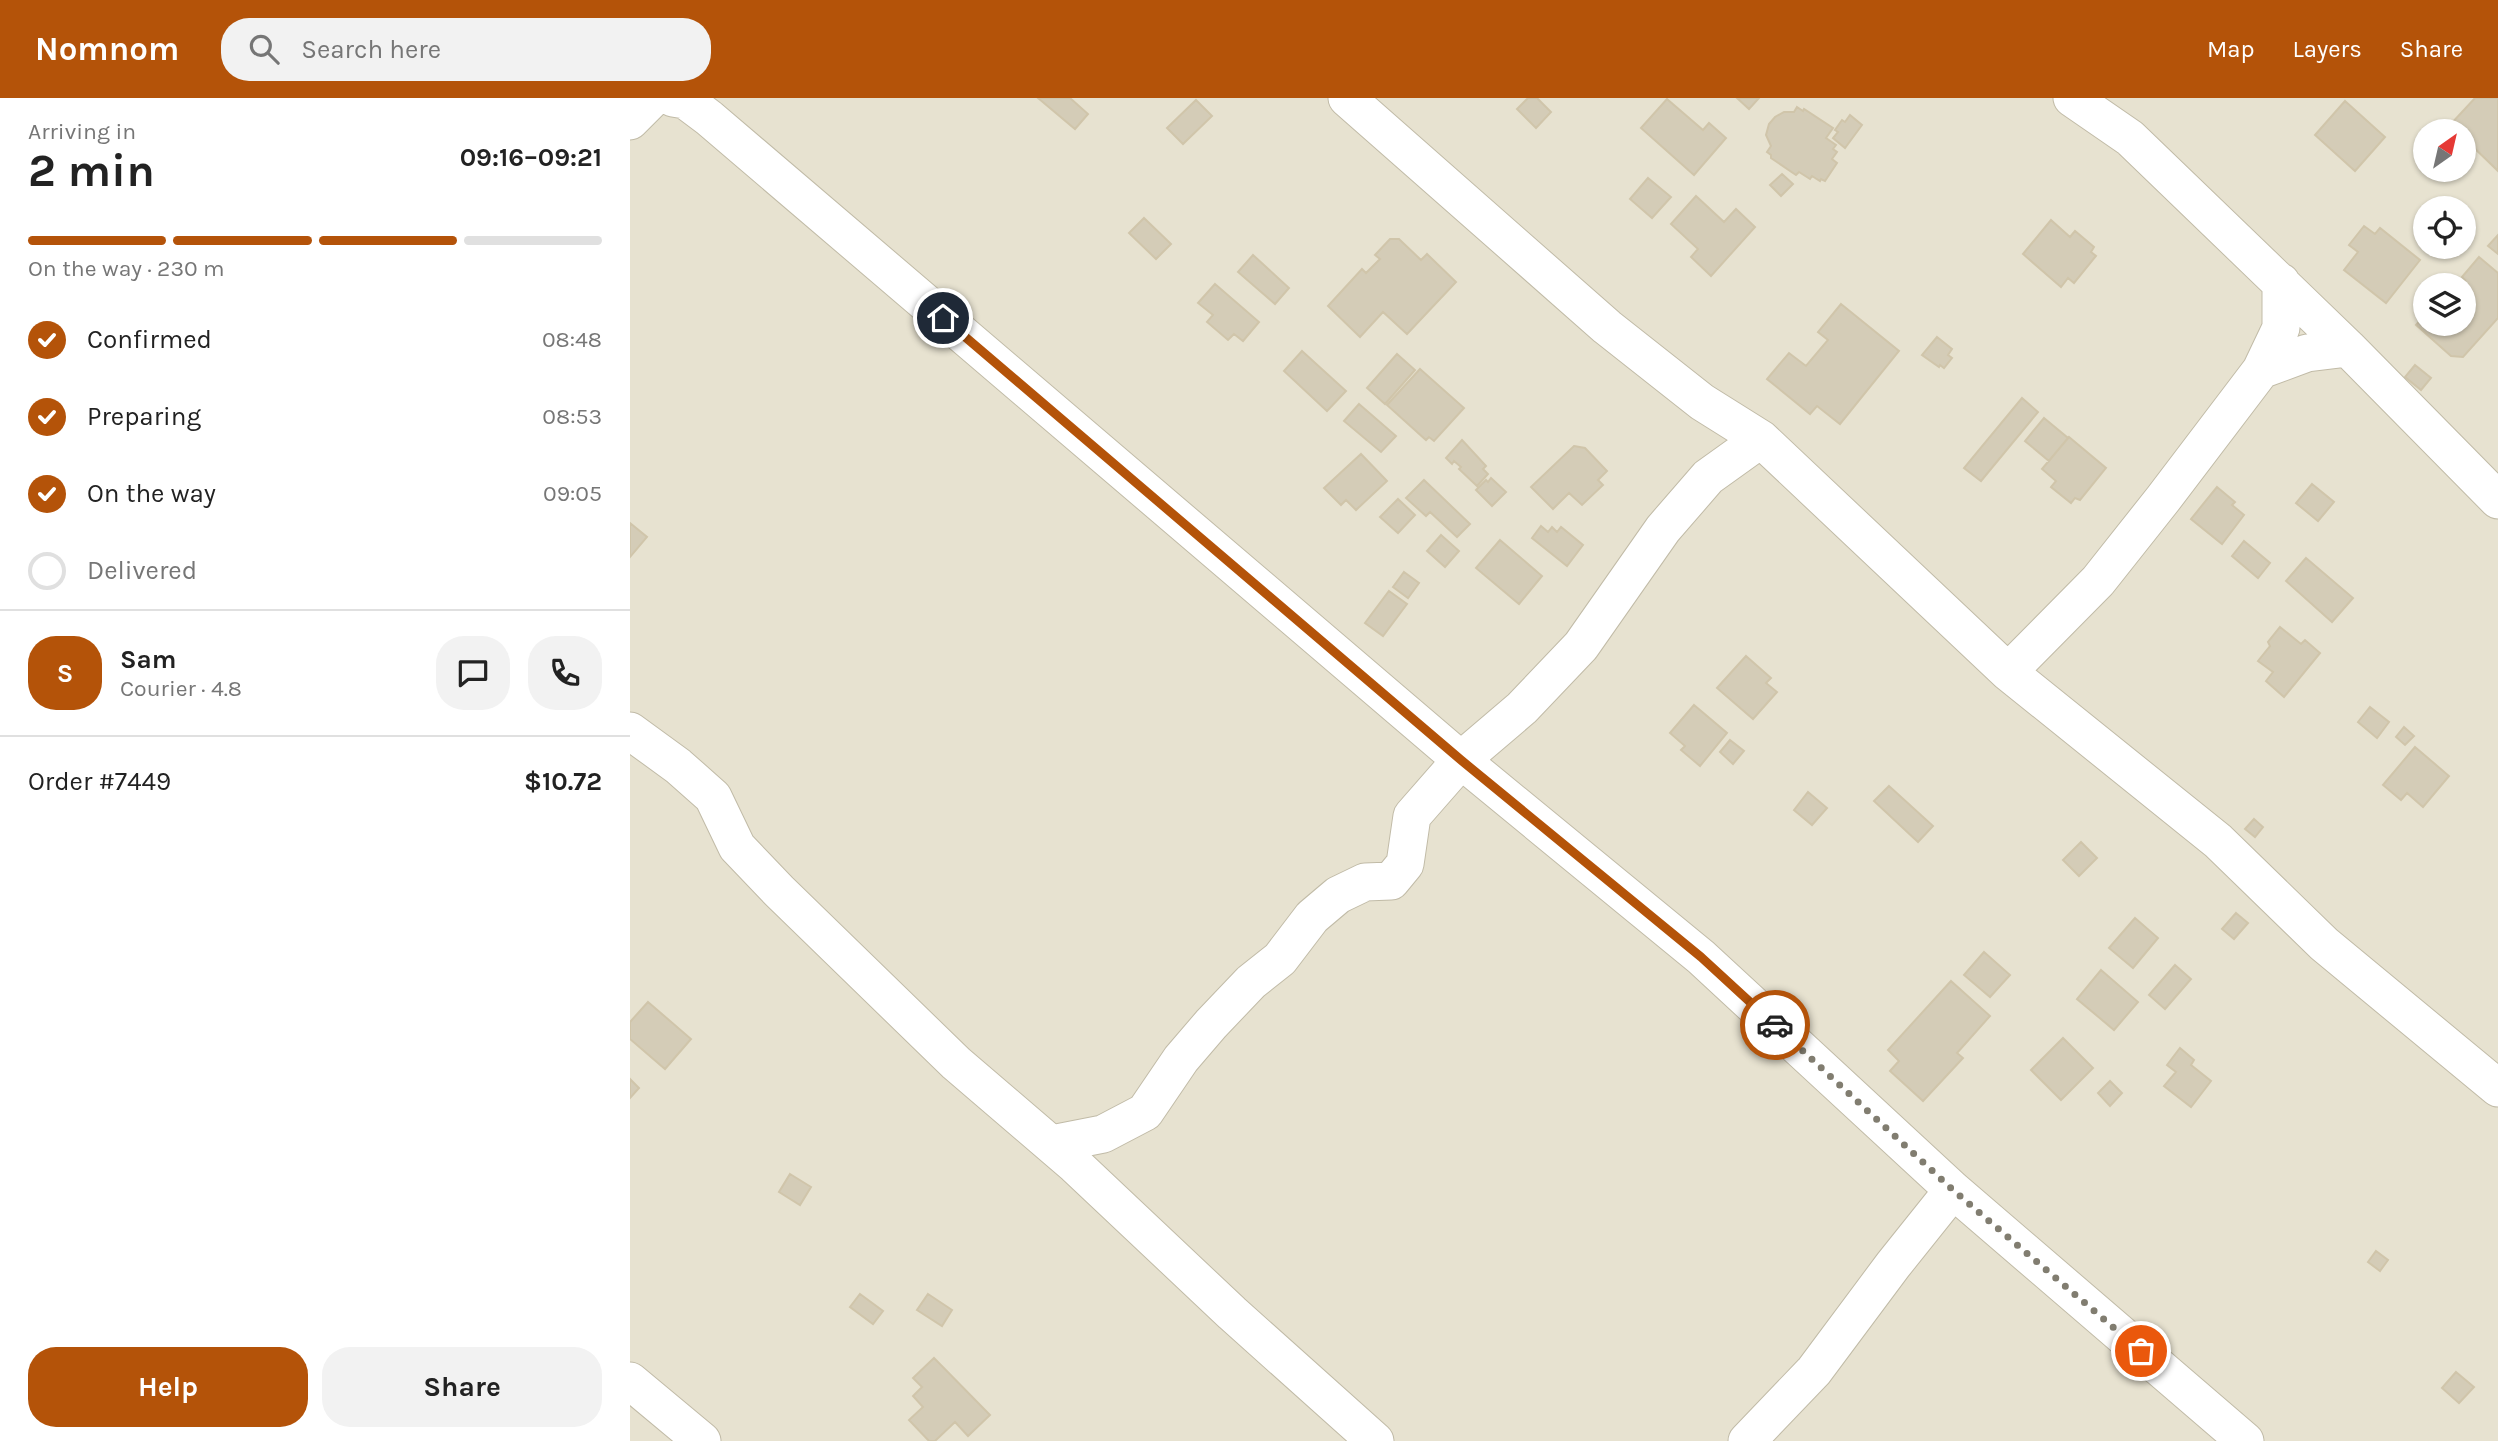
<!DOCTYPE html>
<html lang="en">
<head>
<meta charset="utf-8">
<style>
	:root { --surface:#fff; --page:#f2f2f2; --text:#222; --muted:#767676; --line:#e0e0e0; --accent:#b45309 }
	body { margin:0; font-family:Karla,sans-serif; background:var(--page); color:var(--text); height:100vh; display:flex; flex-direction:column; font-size:26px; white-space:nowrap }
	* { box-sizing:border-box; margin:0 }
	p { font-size:23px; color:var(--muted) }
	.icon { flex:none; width:38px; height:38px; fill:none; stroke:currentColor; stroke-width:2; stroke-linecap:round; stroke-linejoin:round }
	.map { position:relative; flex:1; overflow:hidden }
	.panel { display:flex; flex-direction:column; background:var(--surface); width:630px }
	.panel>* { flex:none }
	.needle { width:46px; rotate:34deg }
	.tools { position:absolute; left:1783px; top:21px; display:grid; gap:14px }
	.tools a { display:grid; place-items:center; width:63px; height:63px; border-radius:50%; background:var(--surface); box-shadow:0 2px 5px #0004; font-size:35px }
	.pin { position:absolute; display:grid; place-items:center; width:60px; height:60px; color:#fff; margin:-30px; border:4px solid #fff; border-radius:50%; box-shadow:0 2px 7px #0007 }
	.courier { position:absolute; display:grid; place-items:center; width:70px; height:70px; margin:-35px; border:5px solid #b45309; border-radius:50%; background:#fff; color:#222; box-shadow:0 2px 9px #0007 }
	.head em { font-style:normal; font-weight:700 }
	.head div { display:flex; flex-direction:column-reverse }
	.head { display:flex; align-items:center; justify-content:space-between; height:119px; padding:0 28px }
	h1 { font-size:46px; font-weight:700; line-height:52px }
	.bar { display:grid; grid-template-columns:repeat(4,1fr); gap:10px 7px; align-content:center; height:84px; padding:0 28px }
	.bar i { height:9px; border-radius:5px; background:var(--line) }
	.bar .active { background:var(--accent) }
	.bar p { grid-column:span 4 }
	.line { display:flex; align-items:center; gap:18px; padding:0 28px; border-top:2px solid var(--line) }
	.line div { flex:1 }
	.round { display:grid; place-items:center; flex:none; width:74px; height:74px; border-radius:28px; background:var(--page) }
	ol { padding:0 28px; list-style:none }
	li { display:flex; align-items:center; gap:21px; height:77px }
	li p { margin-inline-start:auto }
	li .icon { padding:7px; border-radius:50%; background:var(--accent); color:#fff; stroke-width:4 }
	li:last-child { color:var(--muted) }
	li i { width:38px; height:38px; border:4px solid var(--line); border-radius:50% }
	.action { display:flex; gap:14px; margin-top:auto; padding:14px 28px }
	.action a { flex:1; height:80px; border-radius:28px; background:var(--accent); color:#fff; font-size:28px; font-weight:700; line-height:80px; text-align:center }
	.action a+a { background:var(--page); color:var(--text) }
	header { display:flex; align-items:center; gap:42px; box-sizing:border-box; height:98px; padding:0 35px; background:var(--accent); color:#fff }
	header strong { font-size:33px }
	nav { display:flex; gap:38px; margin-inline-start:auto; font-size:24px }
	.search { width:490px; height:63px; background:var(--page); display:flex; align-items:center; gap:18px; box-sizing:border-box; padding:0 24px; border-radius:28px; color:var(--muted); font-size:26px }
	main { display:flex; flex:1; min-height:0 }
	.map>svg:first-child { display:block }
</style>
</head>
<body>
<header>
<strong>Nomnom</strong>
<div class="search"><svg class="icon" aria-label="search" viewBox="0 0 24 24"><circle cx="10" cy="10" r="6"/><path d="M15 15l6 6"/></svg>Search here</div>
<nav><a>Map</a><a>Layers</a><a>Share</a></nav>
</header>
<main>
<section class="panel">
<div class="head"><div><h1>2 min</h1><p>Arriving in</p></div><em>09:16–09:21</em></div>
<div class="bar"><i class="active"></i><i class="active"></i><i class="active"></i><i></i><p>On the way · 230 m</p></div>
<ol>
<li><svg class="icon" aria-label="check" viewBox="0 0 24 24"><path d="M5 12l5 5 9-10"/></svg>Confirmed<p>08:48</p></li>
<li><svg class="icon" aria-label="check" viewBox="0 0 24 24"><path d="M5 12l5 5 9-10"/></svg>Preparing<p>08:53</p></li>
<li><svg class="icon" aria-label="check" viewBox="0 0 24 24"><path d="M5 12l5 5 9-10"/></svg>On the way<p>09:05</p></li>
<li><i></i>Delivered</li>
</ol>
<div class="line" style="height:126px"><b class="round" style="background:var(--accent);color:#fff">S</b><div><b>Sam</b><p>Courier · 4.8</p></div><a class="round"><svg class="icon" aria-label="chat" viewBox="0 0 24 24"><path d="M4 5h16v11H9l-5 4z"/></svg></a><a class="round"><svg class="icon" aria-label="phone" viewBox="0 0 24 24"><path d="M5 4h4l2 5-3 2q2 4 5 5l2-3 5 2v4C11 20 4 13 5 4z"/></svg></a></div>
<div class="line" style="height:91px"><div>Order #7449</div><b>$10.72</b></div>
<div class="action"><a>Help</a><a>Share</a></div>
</section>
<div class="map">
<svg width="1868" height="1343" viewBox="0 0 1868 1343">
	<rect width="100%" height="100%" fill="#f2efe2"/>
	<path fill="#e7e2d0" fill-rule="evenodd" d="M 0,0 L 1868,0 L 1868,1343 L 0,1343 ZM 1796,33 L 1834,33 L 1834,72 L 1796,72 ZM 1796,110 L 1834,110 L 1834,149 L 1796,149 ZM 1796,187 L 1834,187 L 1834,226 L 1796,226 Z"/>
	<path fill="#d4ccb7" stroke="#d0c5aa" stroke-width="2" d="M 408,0 L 440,0 L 458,16 L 445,31 Z
		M 898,0 L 907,0 L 921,14 L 906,30 L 887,11 Z
		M 1107,0 L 1129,0 L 1119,11 Z
		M 1845,0 L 1868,0 L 1868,73 L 1834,40 L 1834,33 L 1827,33 L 1820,27 Z
		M 1037,1 L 1073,32 L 1079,25 L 1096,40 L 1064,77 L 1011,30 Z
		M 566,2 L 582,18 L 553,46 L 537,30 Z
		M 1715,3 L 1755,39 L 1725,73 L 1685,37 Z
		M 1167,9 L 1173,13 L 1174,11 L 1203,30 L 1196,40 L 1206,47 L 1203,51 L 1207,54 L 1202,61 L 1207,65 L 1195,83 L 1191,81 L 1190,83 L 1182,78 L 1180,81 L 1169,74 L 1166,77 L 1141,60 L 1141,57 L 1137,54 L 1141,48 L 1136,37 L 1139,26 L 1145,19 L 1154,14 L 1164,14 Z
		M 1220,17 L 1232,27 L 1215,50 L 1203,40 L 1208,34 L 1205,32 L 1212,22 L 1215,24 Z
		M 1152,76 L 1163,86 L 1151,98 L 1140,87 Z
		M 1018,80 L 1041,99 L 1022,120 L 1000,101 Z
		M 1066,98 L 1094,124 L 1106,111 L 1125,129 L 1081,178 L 1061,159 L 1068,151 L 1041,126 Z
		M 514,120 L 541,146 L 526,161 L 499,135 Z
		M 1421,122 L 1440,139 L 1445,133 L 1464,149 L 1461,154 L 1466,158 L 1444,185 L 1438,180 L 1431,189 L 1393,156 Z
		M 1734,128 L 1745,136 L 1750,130 L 1790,162 L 1756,205 L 1714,172 L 1728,154 L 1719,147 Z
		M 1868,137 L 1868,156 L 1858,148 Z
		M 760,141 L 769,141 L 791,162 L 797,156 L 826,184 L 777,236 L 753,214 L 730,239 L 698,208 L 732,171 L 736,175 L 750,161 L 745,157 Z
		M 623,157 L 659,190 L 645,206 L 608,174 Z
		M 1849,159 L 1868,175 L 1868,220 L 1833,259 L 1821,258 L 1786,227 L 1796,216 L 1796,226 L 1834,226 L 1834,187 L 1831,187 L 1835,182 L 1832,179 Z
		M 585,186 L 629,224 L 613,243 L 604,236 L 598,242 L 577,224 L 583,217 L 568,205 Z
		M 1211,206 L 1269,253 L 1210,326 L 1187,308 L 1180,316 L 1137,281 L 1159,255 L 1176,268 L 1198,242 L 1188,234 Z
		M 1307,239 L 1322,251 L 1318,257 L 1322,260 L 1314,270 L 1310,267 L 1309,269 L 1292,257 Z
		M 672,253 L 716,293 L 697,313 L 654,273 Z
		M 767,256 L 785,272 L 755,306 L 737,290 Z
		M 1785,267 L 1801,280 L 1791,292 L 1775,279 Z
		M 790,271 L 834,310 L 804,343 L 799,339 L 796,342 L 757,307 Z
		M 1392,300 L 1408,314 L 1351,383 L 1334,370 Z
		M 729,306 L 766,338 L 751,354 L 714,323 Z
		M 1414,320 L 1438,340 L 1419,363 L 1395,343 Z
		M 1439,339 L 1476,370 L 1450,402 L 1445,400 L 1441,405 L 1421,389 L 1426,383 L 1412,371 Z
		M 832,342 L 856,368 L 853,371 L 858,376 L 847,388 L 829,371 L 831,369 L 824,363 L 822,366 L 816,360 Z
		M 944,348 L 955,350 L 977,373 L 968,382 L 973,387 L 952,407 L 939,395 L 923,411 L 901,389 Z
		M 731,356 L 757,383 L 726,412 L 716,402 L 711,407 L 694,390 Z
		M 861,380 L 876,394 L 862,408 L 846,392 L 856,382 L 858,384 Z
		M 794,382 L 840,426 L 827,439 L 800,414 L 796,418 L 776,400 Z
		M 1682,386 L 1704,404 L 1688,423 L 1666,405 Z
		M 1587,389 L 1605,404 L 1602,407 L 1614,417 L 1592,446 L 1561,421 Z
		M 768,401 L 785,417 L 768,435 L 750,419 Z
		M 0,425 L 17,439 L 0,459 Z
		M 911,428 L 918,434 L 922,429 L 927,434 L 931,429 L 953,447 L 937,468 L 902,440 Z
		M 811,437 L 829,453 L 815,469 L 797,453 Z
		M 870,442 L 912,478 L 889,506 L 846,470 Z
		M 1614,443 L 1640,465 L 1628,480 L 1602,458 Z
		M 1676,460 L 1723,500 L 1702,524 L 1656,483 Z
		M 774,474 L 789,485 L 778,500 L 763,489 Z
		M 759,493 L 777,506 L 753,538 L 735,525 Z
		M 1650,529 L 1671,546 L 1675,542 L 1690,555 L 1654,599 L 1636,583 L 1643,574 L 1628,563 L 1640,548 L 1638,544 Z
		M 1116,558 L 1141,580 L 1136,585 L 1147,594 L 1123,621 L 1087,590 Z
		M 1064,607 L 1097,635 L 1070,668 L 1051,652 L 1055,648 L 1040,635 Z
		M 1740,609 L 1759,624 L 1747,640 L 1728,624 Z
		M 1774,629 L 1784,638 L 1775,647 L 1766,639 Z
		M 1100,642 L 1114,653 L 1103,666 L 1090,654 Z
		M 1785,649 L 1819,678 L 1793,709 L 1777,695 L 1771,702 L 1753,687 Z
		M 1259,688 L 1303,728 L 1288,744 L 1244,703 Z
		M 1178,694 L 1197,710 L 1182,727 L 1164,712 Z
		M 1624,721 L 1633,729 L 1625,739 L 1615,731 Z
		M 1451,744 L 1467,760 L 1449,778 L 1433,762 Z
		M 1606,815 L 1618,825 L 1604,841 L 1592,831 Z
		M 1505,820 L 1528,840 L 1503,870 L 1479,850 Z
		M 1354,854 L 1380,877 L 1360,899 L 1334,877 Z
		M 1545,867 L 1561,881 L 1535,911 L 1519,897 Z
		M 1471,872 L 1508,904 L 1484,932 L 1447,901 Z
		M 1321,883 L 1360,918 L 1327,955 L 1333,960 L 1293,1003 L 1260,973 L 1269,963 L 1258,952 Z
		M 18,904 L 61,941 L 35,971 L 0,941 L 0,924 Z
		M 1433,940 L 1463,970 L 1431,1002 L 1401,972 Z
		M 1550,950 L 1564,962 L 1561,967 L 1581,983 L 1561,1009 L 1534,988 L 1546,974 L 1537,967 Z
		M 0,981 L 9,990 L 0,1000 Z
		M 1480,983 L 1492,995 L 1480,1008 L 1468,995 Z
		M 160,1076 L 181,1089 L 170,1107 L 149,1094 Z
		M 1746,1153 L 1758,1162 L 1750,1173 L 1738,1164 Z
		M 230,1196 L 253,1213 L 243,1226 L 220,1209 Z
		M 298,1196 L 322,1212 L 312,1228 L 287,1212 Z
		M 304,1260 L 360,1317 L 338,1338 L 325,1324 L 305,1343 L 299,1343 L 279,1322 L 293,1309 L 283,1298 L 292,1289 L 283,1280 Z
		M 1826,1274 L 1844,1289 L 1829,1305 L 1812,1290 Z"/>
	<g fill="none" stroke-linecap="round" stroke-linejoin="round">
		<defs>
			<path id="street" d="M 43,0 L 55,2 L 79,20 L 831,662 L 1071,859 L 1323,1092 L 1615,1343
				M 717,0 L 977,229 L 1072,304 L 1131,341 L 1378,574 L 1588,743 L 1694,846 L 1868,990
				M 1442,0 L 1500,40 L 1718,250 L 1677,255 L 1631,272
				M 0,23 L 23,0
				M 1718,250 L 1868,402
				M 1378,574 L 1468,483 L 1533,401 L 1631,272 L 1651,230 L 1651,184
				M 0,633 L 48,668 L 83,699 L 107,749 L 149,793 L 326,965 L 445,1067 L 602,1215 L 745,1343
				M 422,1046 L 473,1036 L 515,1014 L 551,961 L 581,926 L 621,884 L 650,861 L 682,819 L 708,797 L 735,784 L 761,783 L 775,766 L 782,718 L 831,662 L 892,610 L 951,548 L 1033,431 L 1078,379 L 1131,341
				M 0,1283 L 72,1343
				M 1117,1343 L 1184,1273 L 1263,1167 L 1323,1092"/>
		</defs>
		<use href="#street" stroke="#c1bba7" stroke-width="39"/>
		<use href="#street" stroke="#fff" stroke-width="37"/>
	</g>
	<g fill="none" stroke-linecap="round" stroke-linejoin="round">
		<path stroke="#817d70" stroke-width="7" stroke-dasharray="0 12.6" d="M 1145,927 L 1323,1092 L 1511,1253"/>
		<path stroke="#b45309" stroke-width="9" d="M 313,220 L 831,662 L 1071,859 L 1145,927"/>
	</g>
</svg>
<div class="tools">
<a><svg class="needle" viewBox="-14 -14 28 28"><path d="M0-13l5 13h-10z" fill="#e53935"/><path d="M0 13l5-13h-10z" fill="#767676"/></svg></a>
<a><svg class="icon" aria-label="locate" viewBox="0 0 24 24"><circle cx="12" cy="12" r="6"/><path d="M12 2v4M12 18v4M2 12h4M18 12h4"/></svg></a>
<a><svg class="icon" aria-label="layers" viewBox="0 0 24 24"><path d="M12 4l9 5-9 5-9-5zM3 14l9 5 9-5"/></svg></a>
</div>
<div class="pin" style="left:1511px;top:1253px;background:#ea580c"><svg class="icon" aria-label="bag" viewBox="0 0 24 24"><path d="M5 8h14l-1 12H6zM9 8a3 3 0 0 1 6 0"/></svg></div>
<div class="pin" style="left:313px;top:220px;background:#1f2937"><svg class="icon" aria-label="home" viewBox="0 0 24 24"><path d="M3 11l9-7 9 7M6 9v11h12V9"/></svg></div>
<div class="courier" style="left:1145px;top:927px"><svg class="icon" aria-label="car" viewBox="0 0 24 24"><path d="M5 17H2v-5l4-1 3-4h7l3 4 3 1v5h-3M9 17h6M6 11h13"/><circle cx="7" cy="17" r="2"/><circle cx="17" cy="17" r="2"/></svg></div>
</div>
</main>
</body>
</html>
